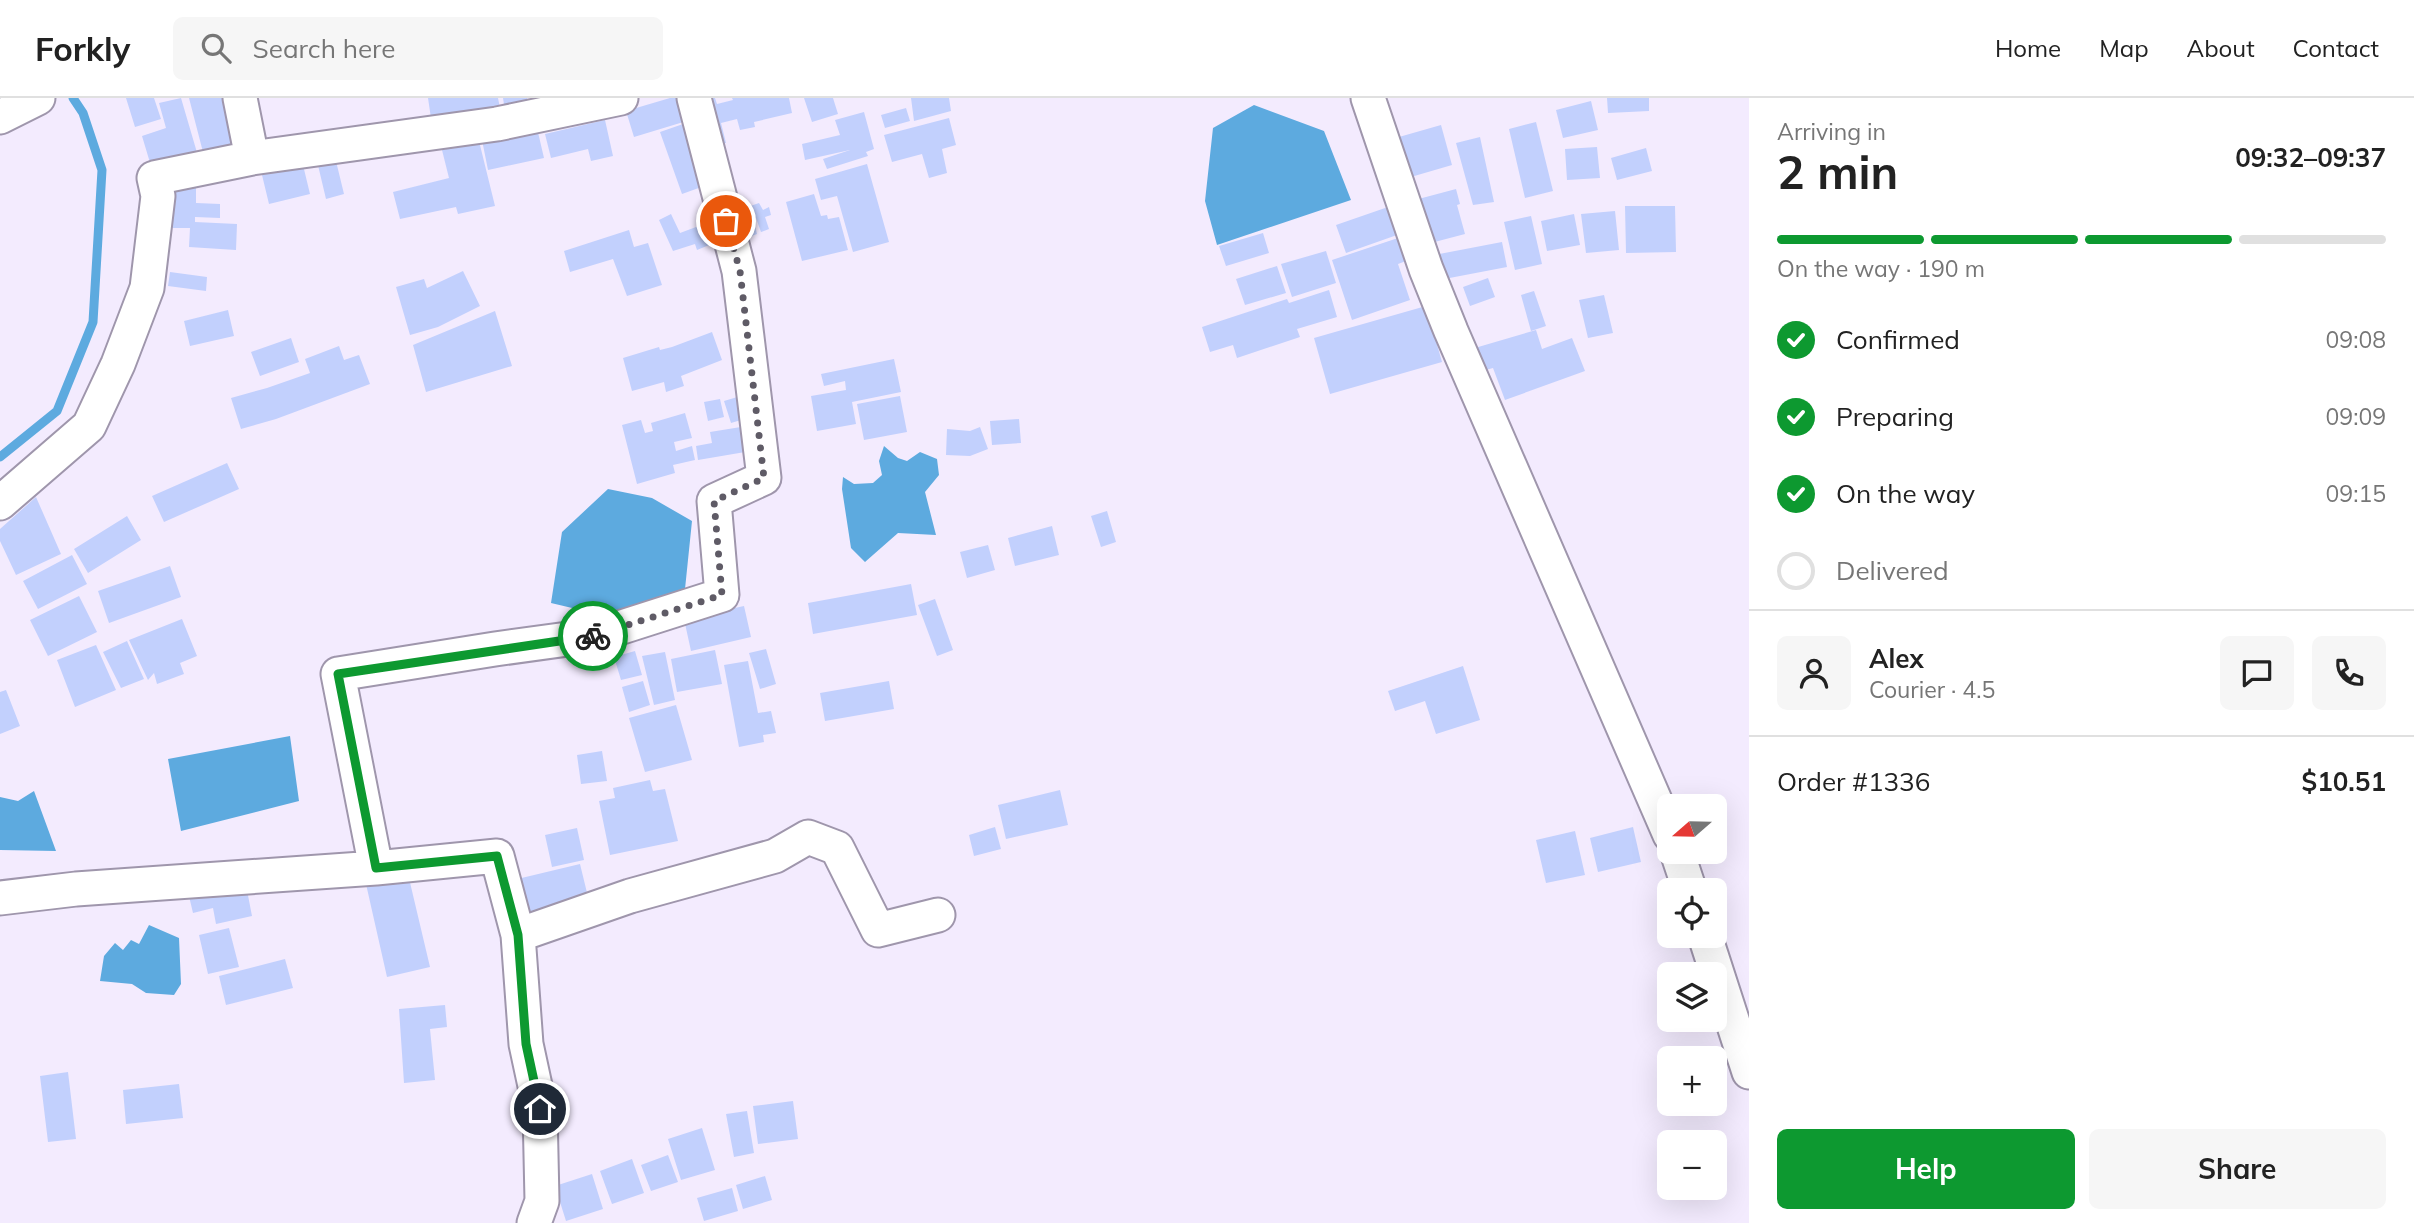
<!DOCTYPE html>
<html lang="en">
<head>
<meta charset="utf-8">
<style>
	:root { --surface:#fff; --page:#f6f6f6; --text:#222; --muted:#767676; --line:#e0e0e0; --accent:#0d9930 }
	body { margin:0; font-family:Mulish,sans-serif; background:var(--page); color:var(--text); height:100vh; display:flex; flex-direction:column; font-size:26px; white-space:nowrap }
	* { box-sizing:border-box; margin:0 }
	p { font-size:23px; color:var(--muted) }
	.icon { flex:none; width:38px; height:38px; fill:none; stroke:currentColor; stroke-width:2; stroke-linecap:round; stroke-linejoin:round }
	.map { position:relative; flex:1; overflow:hidden }
	.details { display:flex; flex-direction:column; background:var(--surface); width:665px }
	.details>* { flex:none }
	.needle { width:46px; rotate:250deg }
	.fabs { position:absolute; left:1657px; top:696px; display:grid; gap:14px }
	.fabs a { display:grid; place-items:center; width:70px; height:70px; border-radius:10px; background:var(--surface); box-shadow:0 7px 28px #0002; font-size:35px }
	.pin { position:absolute; display:grid; place-items:center; width:60px; height:60px; color:#fff; margin:-30px; border:4px solid #fff; border-radius:50%; box-shadow:0 2px 7px #0007 }
	.courier { position:absolute; display:grid; place-items:center; width:70px; height:70px; margin:-35px; border:5px solid #0d9930; border-radius:50%; background:#fff; color:#222; box-shadow:0 2px 9px #0007 }
	.headline em { font-style:normal; font-weight:700 }
	.headline div { display:flex; flex-direction:column-reverse }
	.headline { display:flex; align-items:center; justify-content:space-between; height:119px; padding:0 28px }
	h1 { font-size:46px; font-weight:700; line-height:52px }
	.bar { display:grid; grid-template-columns:repeat(4,1fr); gap:10px 7px; align-content:center; height:84px; padding:0 28px }
	.bar i { height:9px; border-radius:5px; background:var(--line) }
	.bar .selected { background:var(--accent) }
	.bar p { grid-column:span 4 }
	.line { display:flex; align-items:center; gap:18px; padding:0 28px; border-top:2px solid var(--line) }
	.line div { flex:1 }
	.round { display:grid; place-items:center; flex:none; width:74px; height:74px; border-radius:10px; background:var(--page) }
	ol { padding:0 28px; list-style:none }
	li { display:flex; align-items:center; gap:21px; height:77px }
	li p { margin-inline-start:auto }
	li .icon { padding:7px; border-radius:50%; background:var(--accent); color:#fff; stroke-width:4 }
	li:last-child { color:var(--muted) }
	li i { width:38px; height:38px; border:4px solid var(--line); border-radius:50% }
	.primary-button { display:flex; gap:14px; margin-top:auto; padding:14px 28px }
	.primary-button a { flex:1; height:80px; border-radius:10px; background:var(--accent); color:#fff; font-size:28px; font-weight:700; line-height:80px; text-align:center }
	.primary-button a+a { background:var(--page); color:var(--text) }
	header { display:flex; align-items:center; gap:42px; box-sizing:border-box; height:98px; padding:0 35px; background:var(--surface); border-bottom:2px solid var(--line) }
	header strong { font-size:33px }
	nav { display:flex; gap:38px; margin-inline-start:auto; font-size:24px }
	.search { width:490px; height:63px; background:var(--page); display:flex; align-items:center; gap:18px; box-sizing:border-box; padding:0 24px; border-radius:10px; color:var(--muted); font-size:26px }
	main { display:flex; flex:1; min-height:0 }
	.map>svg:first-child { display:block }
</style>
</head>
<body>
<header>
<strong>Forkly</strong>
<div class="search"><svg class="icon" aria-label="search" viewBox="0 0 24 24"><circle cx="10" cy="10" r="6"/><path d="M15 15l6 6"/></svg>Search here</div>
<nav><a>Home</a><a>Map</a><a>About</a><a>Contact</a></nav>
</header>
<main>
<div class="map">
<svg width="1749" height="1125" viewBox="0 0 1749 1125">
	<rect width="100%" height="100%" fill="#f3ebfe"/>
	<path fill="#5daadf" d="M 1254,7 L 1324,33 L 1351,102 L 1217,147 L 1205,103 L 1213,30 Z
		M 884,348 L 898,360 L 907,363 L 920,354 L 937,361 L 939,377 L 925,394 L 936,437 L 898,435 L 865,464 L 851,450 L 842,391 L 843,379 L 854,386 L 873,385 L 882,377 L 879,363 Z
		M 608,391 L 652,400 L 692,423 L 685,491 L 606,518 L 551,505 L 562,434 Z
		M 290,638 L 299,703 L 181,733 L 168,661 Z
		M 34,693 L 56,753 L 0,752 L 0,699 L 18,703 Z
		M 149,827 L 179,840 L 181,886 L 174,897 L 146,895 L 132,886 L 100,883 L 104,858 L 115,845 L 123,852 L 131,842 L 139,846 Z"/>
	<g fill="none" stroke-linecap="round" stroke-linejoin="round">
		<path stroke="#5daadf" stroke-width="9" d="M 0,359 L 57,313 L 93,224 L 102,72 L 83,15 L 73,0"/>
	</g>
	<path fill="#c2d0fd" d="M 126,0 L 154,0 L 161,21 L 135,29 Z
		M 181,0 L 198,58 L 151,68 L 142,38 L 166,30 L 159,5 Z
		M 189,0 L 223,0 L 235,50 L 204,58 Z
		M 428,0 L 498,0 L 501,15 L 432,27 Z
		M 503,0 L 527,0 L 530,14 L 506,19 Z
		M 670,0 L 683,0 L 690,22 L 634,39 L 626,13 Z
		M 698,0 L 715,0 L 717,6 L 733,2 L 732,0 L 789,0 L 792,15 L 754,24 L 755,29 L 740,32 L 737,21 L 721,25 L 726,45 L 709,48 Z
		M 804,0 L 833,0 L 838,16 L 812,24 Z
		M 911,0 L 949,0 L 951,13 L 914,23 Z
		M 1607,0 L 1649,0 L 1649,13 L 1608,15 Z
		M 1591,3 L 1598,32 L 1563,40 L 1556,12 Z
		M 906,10 L 910,23 L 885,30 L 881,17 Z
		M 864,14 L 874,51 L 866,54 L 868,58 L 827,71 L 823,61 L 850,52 L 805,62 L 802,46 L 840,37 L 835,22 Z
		M 949,20 L 956,47 L 942,51 L 947,75 L 929,80 L 922,56 L 892,64 L 884,37 Z
		M 605,22 L 613,58 L 591,63 L 588,51 L 551,60 L 545,36 Z
		M 1536,24 L 1553,93 L 1525,100 L 1509,31 Z
		M 686,25 L 707,87 L 682,96 L 660,34 Z
		M 1441,27 L 1452,67 L 1404,81 L 1392,41 Z
		M 537,30 L 544,60 L 488,72 L 482,42 Z
		M 1480,39 L 1494,104 L 1473,107 L 1456,45 Z
		M 479,43 L 495,108 L 458,116 L 456,109 L 400,121 L 393,94 L 449,80 L 442,52 Z
		M 1597,49 L 1600,80 L 1567,82 L 1565,51 Z
		M 1646,50 L 1652,73 L 1617,82 L 1611,60 Z
		M 335,59 L 344,96 L 326,101 L 317,63 Z
		M 867,66 L 889,144 L 853,154 L 837,98 L 821,102 L 815,81 Z
		M 303,67 L 310,96 L 269,106 L 262,77 Z
		M 170,89 L 196,90 L 196,105 L 220,106 L 220,120 L 195,119 L 195,124 L 237,126 L 236,152 L 189,149 L 190,130 L 169,130 Z
		M 1456,91 L 1460,106 L 1457,107 L 1465,136 L 1427,146 L 1411,103 Z
		M 814,96 L 821,118 L 827,117 L 828,121 L 839,119 L 848,152 L 802,163 L 786,104 Z
		M 759,105 L 763,112 L 769,109 L 771,117 L 765,119 L 769,131 L 761,134 L 756,120 L 753,120 L 757,136 L 749,139 L 745,129 L 738,132 L 739,112 Z
		M 1625,108 L 1675,108 L 1676,154 L 1626,155 Z
		M 1388,109 L 1397,137 L 1346,155 L 1336,127 Z
		M 1615,113 L 1619,152 L 1586,155 L 1581,116 Z
		M 671,116 L 680,135 L 712,123 L 720,162 L 714,145 L 697,152 L 695,146 L 673,153 L 659,122 Z
		M 1574,116 L 1580,147 L 1547,153 L 1541,123 Z
		M 1531,118 L 1542,166 L 1515,172 L 1504,124 Z
		M 629,132 L 634,149 L 648,145 L 662,187 L 627,198 L 613,161 L 570,174 L 564,153 Z
		M 1263,135 L 1269,155 L 1226,168 L 1219,148 Z
		M 1398,140 L 1406,163 L 1398,166 L 1410,202 L 1352,222 L 1332,162 Z
		M 1502,144 L 1507,169 L 1439,182 L 1434,157 Z
		M 1326,153 L 1336,185 L 1292,199 L 1281,166 Z
		M 1277,168 L 1286,195 L 1245,207 L 1236,181 Z
		M 463,173 L 480,208 L 438,229 L 410,237 L 396,189 L 424,181 L 427,190 Z
		M 170,174 L 207,179 L 206,193 L 168,188 Z
		M 1488,180 L 1495,199 L 1470,208 L 1463,189 Z
		M 1329,192 L 1337,219 L 1297,231 L 1300,239 L 1237,260 L 1233,247 L 1210,254 L 1202,229 L 1287,201 L 1289,205 Z
		M 1534,193 L 1546,228 L 1531,233 L 1521,197 Z
		M 1604,197 L 1613,235 L 1588,240 L 1579,202 Z
		M 1426,208 L 1442,264 L 1330,296 L 1314,240 Z
		M 228,212 L 234,238 L 190,248 L 184,223 Z
		M 495,213 L 512,268 L 426,294 L 413,247 Z
		M 1536,232 L 1542,251 L 1572,240 L 1585,273 L 1505,302 L 1493,270 L 1475,275 L 1468,252 Z
		M 712,234 L 722,262 L 681,278 L 684,288 L 666,294 L 664,284 L 632,293 L 623,260 L 659,249 L 660,252 L 672,249 Z
		M 291,240 L 299,264 L 260,278 L 251,254 Z
		M 339,248 L 344,262 L 359,257 L 370,286 L 276,321 L 241,331 L 231,300 L 267,290 L 310,275 L 305,261 Z
		M 894,261 L 901,294 L 852,304 L 856,326 L 817,333 L 811,298 L 846,292 L 845,283 L 824,288 L 821,276 Z
		M 744,297 L 751,319 L 731,325 L 724,303 Z
		M 900,298 L 907,334 L 864,342 L 857,306 Z
		M 720,301 L 724,319 L 708,323 L 704,304 Z
		M 685,315 L 692,340 L 674,344 L 676,353 L 692,348 L 695,362 L 673,367 L 675,375 L 637,386 L 622,327 L 641,322 L 645,335 L 653,333 L 651,325 Z
		M 1019,321 L 1021,345 L 992,347 L 990,323 Z
		M 747,328 L 751,353 L 698,362 L 696,348 L 712,345 L 710,334 Z
		M 980,329 L 988,351 L 970,358 L 946,357 L 947,331 L 970,333 Z
		M 227,365 L 239,391 L 164,424 L 152,398 Z
		M 36,399 L 61,456 L 16,477 L 0,443 L 0,431 Z
		M 1107,413 L 1116,444 L 1101,449 L 1091,418 Z
		M 127,418 L 141,442 L 88,475 L 74,451 Z
		M 1052,428 L 1059,457 L 1015,468 L 1008,440 Z
		M 988,447 L 995,472 L 967,480 L 960,454 Z
		M 72,457 L 87,486 L 38,511 L 23,483 Z
		M 170,468 L 181,499 L 109,525 L 98,493 Z
		M 911,486 L 917,517 L 813,536 L 808,505 Z
		M 79,498 L 97,534 L 48,558 L 30,522 Z
		M 935,501 L 953,552 L 937,558 L 918,507 Z
		M 744,508 L 751,539 L 691,553 L 684,521 Z
		M 182,521 L 197,558 L 180,565 L 184,576 L 157,586 L 154,575 L 148,582 L 129,542 Z
		M 127,543 L 144,581 L 121,590 L 103,554 Z
		M 96,547 L 116,592 L 75,609 L 57,562 Z
		M 766,551 L 776,586 L 760,591 L 749,555 Z
		M 715,552 L 722,586 L 677,594 L 671,561 Z
		M 635,553 L 642,577 L 621,582 L 614,559 Z
		M 665,554 L 675,602 L 654,607 L 642,558 Z
		M 748,563 L 758,615 L 771,613 L 776,635 L 763,637 L 764,644 L 739,649 L 724,567 Z
		M 1463,568 L 1480,622 L 1436,636 L 1425,603 L 1395,613 L 1388,593 Z
		M 643,583 L 650,607 L 629,614 L 622,589 Z
		M 889,583 L 894,611 L 825,623 L 820,595 Z
		M 6,592 L 20,628 L 0,636 L 0,594 Z
		M 676,607 L 692,662 L 645,674 L 629,620 Z
		M 602,653 L 607,683 L 581,686 L 577,657 Z
		M 650,682 L 653,693 L 665,691 L 678,743 L 610,757 L 599,703 L 615,700 L 613,690 Z
		M 1060,692 L 1068,727 L 1006,741 L 998,707 Z
		M 995,729 L 1001,751 L 974,758 L 969,737 Z
		M 1633,729 L 1641,764 L 1598,774 L 1590,740 Z
		M 577,730 L 584,762 L 552,769 L 545,737 Z
		M 1575,733 L 1585,777 L 1546,785 L 1536,742 Z
		M 580,766 L 589,803 L 522,827 L 509,783 Z
		M 408,776 L 430,869 L 387,879 L 366,786 Z
		M 245,782 L 252,818 L 216,826 L 213,810 L 193,815 L 188,794 Z
		M 229,830 L 239,869 L 208,876 L 199,837 Z
		M 285,861 L 293,890 L 226,907 L 219,878 Z
		M 445,907 L 447,929 L 430,931 L 435,982 L 404,985 L 399,911 Z
		M 68,974 L 76,1041 L 48,1044 L 40,978 Z
		M 179,986 L 183,1020 L 126,1026 L 123,992 Z
		M 793,1003 L 798,1041 L 758,1046 L 753,1008 Z
		M 747,1013 L 754,1055 L 734,1059 L 726,1016 Z
		M 702,1030 L 715,1072 L 681,1082 L 668,1041 Z
		M 668,1057 L 678,1084 L 651,1093 L 641,1067 Z
		M 632,1061 L 644,1095 L 612,1106 L 600,1073 Z
		M 592,1076 L 603,1111 L 566,1123 L 555,1088 Z
		M 765,1078 L 772,1102 L 743,1111 L 736,1087 Z
		M 732,1090 L 738,1113 L 704,1123 L 697,1100 Z"/>
	<g fill="none" stroke-linecap="round" stroke-linejoin="round">
		<defs>
			<path id="minor" d="M 240,0 L 252,60
				M 1368,0 L 1426,171 L 1451,233 L 1670,737
				M 0,19 L 38,0
				M 0,405 L 89,328 L 118,266 L 147,190 L 158,98 L 154,80 L 252,60 L 497,26 L 621,0
				M 1677,754 L 1690,793
				M 0,800 L 76,791 L 376,770
				M 518,837 L 630,798 L 775,758 L 808,739 L 837,750 L 878,832 L 938,817
				M 1705,838 L 1749,974
				M 534,1125 L 542,1103 L 540,1011 L 526,946 L 518,837 L 497,758 L 376,770 L 338,576 L 495,551 L 597,537 L 722,497 L 714,403 L 764,380 L 739,173 L 694,0"/>
		</defs>
		<use href="#minor" stroke="#9f96ac" stroke-width="37"/>
		<use href="#minor" stroke="#fff" stroke-width="33"/>
	</g>
	<g fill="none" stroke-linecap="round" stroke-linejoin="round">
		<path stroke="#5f5b66" stroke-width="7" stroke-dasharray="0 12.6" d="M 593,538 L 722,497 L 714,403 L 764,380 L 740,173 L 726,123"/>
		<path stroke="#0d9930" stroke-width="9" d="M 540,1011 L 526,946 L 518,837 L 497,758 L 376,770 L 338,576 L 593,538"/>
	</g>
</svg>
<div class="fabs">
<a><svg class="needle" viewBox="-14 -14 28 28"><path d="M0-13l5 13h-10z" fill="#e53935"/><path d="M0 13l5-13h-10z" fill="#767676"/></svg></a>
<a><svg class="icon" aria-label="locate" viewBox="0 0 24 24"><circle cx="12" cy="12" r="6"/><path d="M12 2v4M12 18v4M2 12h4M18 12h4"/></svg></a>
<a><svg class="icon" aria-label="layers" viewBox="0 0 24 24"><path d="M12 4l9 5-9 5-9-5zM3 14l9 5 9-5"/></svg></a>
<a>+</a>
<a>−</a>
</div>
<div class="pin" style="left:726px;top:123px;background:#ea580c"><svg class="icon" aria-label="bag" viewBox="0 0 24 24"><path d="M5 8h14l-1 12H6zM9 8a3 3 0 0 1 6 0"/></svg></div>
<div class="pin" style="left:540px;top:1011px;background:#1f2937"><svg class="icon" aria-label="home" viewBox="0 0 24 24"><path d="M3 11l9-7 9 7M6 9v11h12V9"/></svg></div>
<div class="courier" style="left:593px;top:538px"><svg class="icon" aria-label="bike" viewBox="0 0 24 24"><circle cx="6" cy="16" r="4"/><circle cx="18" cy="16" r="4"/><path d="M6 16l4-8h5l3 8M10 8l3 8H6M13 5h3"/></svg></div>
</div>
<section class="details">
<div class="headline"><div><h1>2 min</h1><p>Arriving in</p></div><em>09:32–09:37</em></div>
<div class="bar"><i class="selected"></i><i class="selected"></i><i class="selected"></i><i></i><p>On the way · 190 m</p></div>
<ol>
<li><svg class="icon" aria-label="check" viewBox="0 0 24 24"><path d="M5 12l5 5 9-10"/></svg>Confirmed<p>09:08</p></li>
<li><svg class="icon" aria-label="check" viewBox="0 0 24 24"><path d="M5 12l5 5 9-10"/></svg>Preparing<p>09:09</p></li>
<li><svg class="icon" aria-label="check" viewBox="0 0 24 24"><path d="M5 12l5 5 9-10"/></svg>On the way<p>09:15</p></li>
<li><i></i>Delivered</li>
</ol>
<div class="line" style="height:126px"><a class="round"><svg class="icon" aria-label="person" viewBox="0 0 24 24"><circle cx="12" cy="8" r="4"/><path d="M4 21q1-7 8-7t8 7"/></svg></a><div><b>Alex</b><p>Courier · 4.5</p></div><a class="round"><svg class="icon" aria-label="chat" viewBox="0 0 24 24"><path d="M4 5h16v11H9l-5 4z"/></svg></a><a class="round"><svg class="icon" aria-label="phone" viewBox="0 0 24 24"><path d="M5 4h4l2 5-3 2q2 4 5 5l2-3 5 2v4C11 20 4 13 5 4z"/></svg></a></div>
<div class="line" style="height:91px"><div>Order #1336</div><b>$10.51</b></div>
<div class="primary-button"><a>Help</a><a>Share</a></div>
</section>
</main>
</body>
</html>
